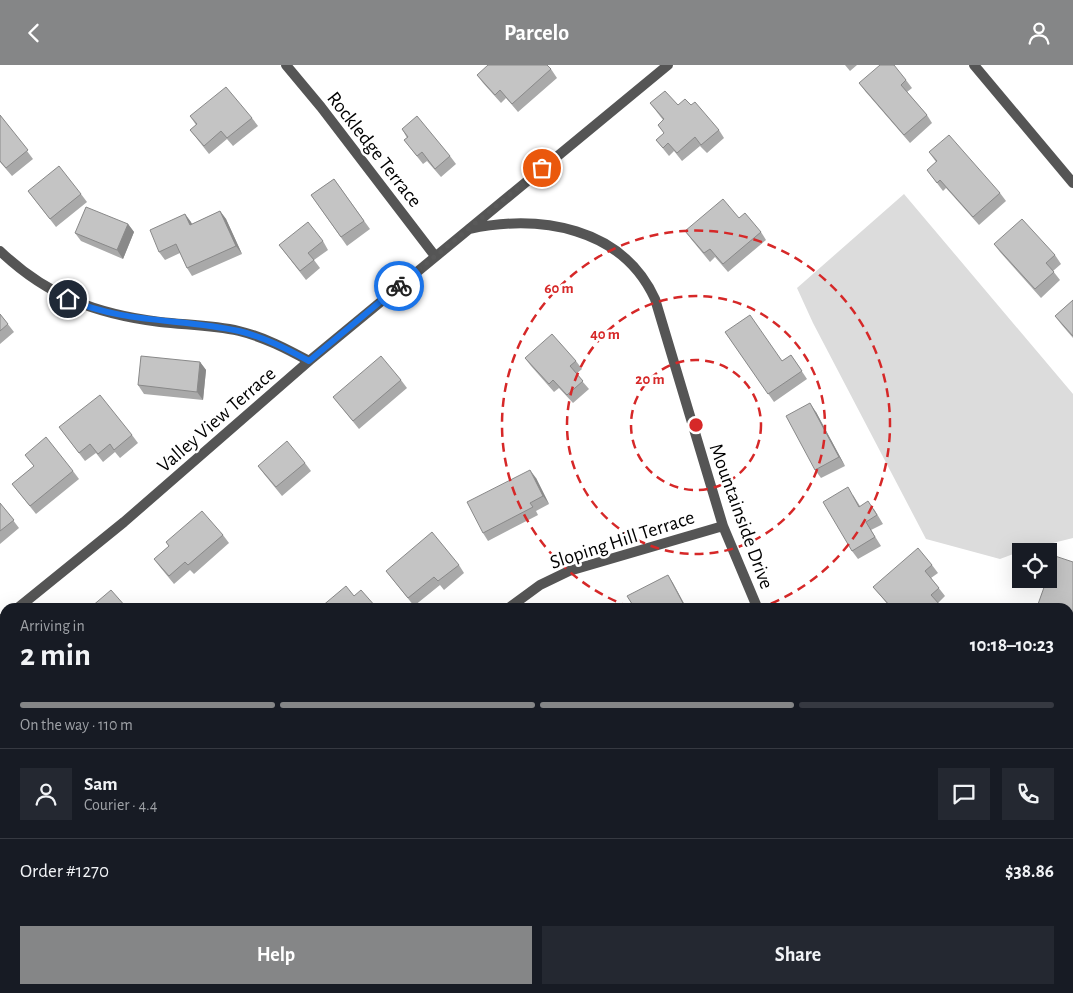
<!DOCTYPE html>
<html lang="en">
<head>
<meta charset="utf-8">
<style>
	:root { --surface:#171b24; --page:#242831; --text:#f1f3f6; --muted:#9ea1a6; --line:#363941; --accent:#858687 }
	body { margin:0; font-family:"Alegreya Sans",sans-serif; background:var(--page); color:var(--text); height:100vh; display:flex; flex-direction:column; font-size:19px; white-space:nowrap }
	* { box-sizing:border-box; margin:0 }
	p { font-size:16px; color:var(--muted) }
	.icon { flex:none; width:28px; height:28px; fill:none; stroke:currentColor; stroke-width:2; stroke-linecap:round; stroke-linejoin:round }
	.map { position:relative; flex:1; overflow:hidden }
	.sheet { position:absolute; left:0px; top:538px; width:1074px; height:391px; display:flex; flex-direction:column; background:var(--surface); border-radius:15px 15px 0 0; box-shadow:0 5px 20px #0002 }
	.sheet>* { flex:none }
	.controls { position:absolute; left:1012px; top:478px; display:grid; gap:10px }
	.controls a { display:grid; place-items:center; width:45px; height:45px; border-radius:0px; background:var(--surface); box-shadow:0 5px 20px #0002; font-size:25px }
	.pin { position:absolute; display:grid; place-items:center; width:42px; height:42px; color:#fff; margin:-21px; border:2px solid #fff; border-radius:50%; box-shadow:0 1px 5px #0007 }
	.courier { position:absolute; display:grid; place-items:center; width:50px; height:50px; margin:-25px; border:4px solid #1a73e8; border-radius:50%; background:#fff; color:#222; box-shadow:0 1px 6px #0007 }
	.headline em { font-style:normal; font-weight:600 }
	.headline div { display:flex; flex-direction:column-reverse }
	.headline { display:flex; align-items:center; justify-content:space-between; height:85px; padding:0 20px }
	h1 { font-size:32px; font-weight:600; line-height:38px }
	.bar { display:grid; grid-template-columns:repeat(4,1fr); gap:8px 5px; align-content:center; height:60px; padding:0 20px }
	.bar i { height:6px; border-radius:4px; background:var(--line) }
	.bar .current { background:var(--accent) }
	.bar p { grid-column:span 4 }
	.line { display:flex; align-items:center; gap:12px; padding:0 20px; border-top:1px solid var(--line) }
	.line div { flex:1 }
	.round { display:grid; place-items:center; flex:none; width:52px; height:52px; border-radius:0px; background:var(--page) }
	.button { display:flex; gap:10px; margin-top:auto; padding:10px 20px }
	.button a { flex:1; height:58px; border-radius:0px; background:var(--accent); color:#fff; font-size:20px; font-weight:600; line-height:58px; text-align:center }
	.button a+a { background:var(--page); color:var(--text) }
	header { display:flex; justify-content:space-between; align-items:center; height:65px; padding:0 20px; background:var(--accent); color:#fff; font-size:22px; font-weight:600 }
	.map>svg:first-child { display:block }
</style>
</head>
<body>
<header><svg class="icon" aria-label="back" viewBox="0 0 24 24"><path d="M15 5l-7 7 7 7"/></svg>Parcelo<svg class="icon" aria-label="person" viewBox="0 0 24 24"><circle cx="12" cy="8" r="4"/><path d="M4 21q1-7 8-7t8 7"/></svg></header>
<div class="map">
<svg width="1073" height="928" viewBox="0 0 1073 928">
	<rect width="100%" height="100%" fill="#fff"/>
	<path fill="#dcdcdc" d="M 904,129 L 1073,329 L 1073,473 L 1021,486 L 1000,494 L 926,474 L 813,258 L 797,223 Z"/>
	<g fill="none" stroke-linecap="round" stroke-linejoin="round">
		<path stroke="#555" stroke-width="10" d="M 286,0 L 321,42 L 435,191
			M 974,0 L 1073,118
			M 469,164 C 540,149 622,162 655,234 L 723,461 L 757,542
			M 0,186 C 47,231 96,249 160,257 C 187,260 213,260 239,266 C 264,272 287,284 309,296
			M 19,542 L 124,457 L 309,296 L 668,0
			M 510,542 L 540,520 L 569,506 L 723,461
			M 0,555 L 5,552
			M 1069,685 L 1073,687
			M 809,924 L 820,928
			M 48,928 L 53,924
			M 586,928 L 590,924"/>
	</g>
	<path fill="#a9a9a9" d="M 845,0 L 857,0 L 850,6 Z
		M 551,4 L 557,13 L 518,47 L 506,33 L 501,38 L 483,18 L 477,10 Z
		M 906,15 L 912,23 L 907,27 L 927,50 L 932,58 L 910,78 L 865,26 L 859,18 Z
		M 650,38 L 678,40 L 691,40 L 719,65 L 724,73 L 707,88 L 700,81 L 682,96 L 674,86 L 669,91 L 656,75 L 664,68 L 658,60 L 663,55 Z
		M 0,50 L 33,94 L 12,111 L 0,97 Z
		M 190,51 L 252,53 L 258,61 L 233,81 L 227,74 L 209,89 L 190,65 L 196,60 Z
		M 402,64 L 450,91 L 456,99 L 441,112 L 427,96 L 423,99 L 404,75 L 407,73 Z
		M 929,87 L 1000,128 L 1006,136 L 979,160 L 946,123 L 943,126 L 927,105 L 936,97 Z
		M 334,114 L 370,164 L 347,181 L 311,130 Z
		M 28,126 L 81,129 L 87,137 L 56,162 Z
		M 220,146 L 226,154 L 242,189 L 192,211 L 187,203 L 180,188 L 165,195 L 159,187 L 185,149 L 192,159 Z
		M 739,153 L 761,167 L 766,175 L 728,207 L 715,192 L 710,197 L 691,174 L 685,166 Z
		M 128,159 L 134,167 L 123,194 L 81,176 L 75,168 Z
		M 323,176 L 328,185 L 314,195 L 320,203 L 306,215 L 279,180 Z
		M 994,179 L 1055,190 L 1061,199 L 1053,206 L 1060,215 L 1041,233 L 1000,187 Z
		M 1073,235 L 1073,273 L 1061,259 L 1055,251 Z
		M 0,249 L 14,267 L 0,279 Z
		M 725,267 L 782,296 L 791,290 L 807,314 L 774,337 Z
		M 525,293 L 576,296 L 582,304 L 576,309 L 589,324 L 573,338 L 559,323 L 554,327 L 531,301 Z
		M 200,297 L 206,305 L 203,335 L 144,329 L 138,320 Z
		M 401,315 L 407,323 L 359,364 L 333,332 Z
		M 816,347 L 845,401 L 821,413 L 815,405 Z
		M 59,362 L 132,370 L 138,378 L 120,393 L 115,387 L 103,397 L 96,388 L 85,396 Z
		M 25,390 L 73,406 L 79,414 L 36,449 L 12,419 L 34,401 Z
		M 305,398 L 311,406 L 282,431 L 264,409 L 258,401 Z
		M 536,413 L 549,439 L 536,446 L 538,450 L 488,476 L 483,468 Z
		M 853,430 L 860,441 L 874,444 L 883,459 L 871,465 L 881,481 L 858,494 L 852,486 Z
		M 0,438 L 19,463 L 0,479 Z
		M 223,470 L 229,478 L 194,509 L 190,505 L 174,519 L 160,502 L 154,494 L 169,481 L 166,477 Z
		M 1073,497 L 1073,568 L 1069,567 L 1069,542 Z
		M 459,500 L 464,508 L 444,525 L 440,520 L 414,541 L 386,506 Z
		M 932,500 L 938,508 L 931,513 L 945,531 L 938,538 L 942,542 L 890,542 L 873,522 Z
		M 148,924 L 207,924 L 209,927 L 208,928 L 146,928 Z
		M 412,924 L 468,924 L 470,928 L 407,928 Z"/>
	<path fill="#898989" d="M 220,146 L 226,154 L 242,189 L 236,181 Z
		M 185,149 L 191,157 L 196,168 L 190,160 Z
		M 128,159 L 134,167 L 123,194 L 117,185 Z
		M 200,297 L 206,305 L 203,335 L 197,327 Z
		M 810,338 L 816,347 L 845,401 L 839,392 Z
		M 530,405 L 536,413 L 549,439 L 543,431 Z
		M 668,510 L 673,518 L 686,542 L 685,542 Z
		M 5,660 L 5,674 L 0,680 L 4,684 L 0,689 L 0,665 Z
		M 0,691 L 4,696 L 0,700 Z
		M 1073,774 L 1073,790 L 1069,795 L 1069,780 Z"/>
	<path fill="#c4c4c4" stroke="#898989" d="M 488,0 L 547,0 L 551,4 L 512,39 L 500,25 L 495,30 L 477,10 Z
		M 880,0 L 894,0 L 906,15 L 901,20 L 927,50 L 904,70 L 859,18 Z
		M 226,22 L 252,53 L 227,73 L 221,66 L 204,81 L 190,65 L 197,59 L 190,51 Z
		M 665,26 L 678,40 L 685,34 L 691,40 L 695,37 L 719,65 L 701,80 L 695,72 L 677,88 L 668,78 L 663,83 L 656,75 L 664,68 L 658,60 L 664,54 L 650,38 Z
		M 0,50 L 28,85 L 6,103 L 0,96 Z
		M 417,51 L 450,91 L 435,104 L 422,87 L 417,91 L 404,75 L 408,72 L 402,64 Z
		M 949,70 L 1000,128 L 973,152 L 940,115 L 937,118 L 927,105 L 937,96 L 929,87 Z
		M 59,101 L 81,129 L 50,154 L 28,126 Z
		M 334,114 L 364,156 L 341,172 L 311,130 Z
		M 723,134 L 739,153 L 745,148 L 761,167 L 723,199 L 710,184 L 704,188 L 685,166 Z
		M 86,142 L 128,159 L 117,185 L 75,168 Z
		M 220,146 L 236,181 L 187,203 L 176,179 L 159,187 L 150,165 L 185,149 L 190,160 Z
		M 1022,154 L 1055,190 L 1046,198 L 1054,207 L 1035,224 L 994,179 Z
		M 308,157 L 323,176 L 308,188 L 314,195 L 300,206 L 279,180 Z
		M 1073,235 L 1073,271 L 1055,251 Z
		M 0,249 L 8,259 L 0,266 Z
		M 750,250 L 782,296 L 791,290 L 802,306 L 768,329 L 725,267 Z
		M 552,269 L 576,296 L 570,301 L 583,316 L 567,330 L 553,315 L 549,319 L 525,293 Z
		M 141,291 L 200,297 L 197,327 L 138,320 Z
		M 381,291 L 401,315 L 353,356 L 333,332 Z
		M 100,330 L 132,370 L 114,385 L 110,379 L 98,389 L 90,379 L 79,388 L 59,362 Z
		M 810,338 L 839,392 L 815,405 L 786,351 Z
		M 46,372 L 73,406 L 30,441 L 12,419 L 34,401 L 25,390 Z
		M 287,376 L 305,398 L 276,422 L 258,401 Z
		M 530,405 L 543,431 L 530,438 L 533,442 L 483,468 L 467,437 Z
		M 848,422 L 859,442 L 868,436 L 877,450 L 866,457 L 875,472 L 852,486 L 823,437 Z
		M 0,438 L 14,455 L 0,466 Z
		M 202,446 L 223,470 L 188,500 L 185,497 L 169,511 L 154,494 L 169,481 L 166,477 Z
		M 432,467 L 459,500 L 438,516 L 434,512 L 408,533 L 386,506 Z
		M 918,483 L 932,500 L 925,506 L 939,523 L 931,530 L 940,540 L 937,542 L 904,542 L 901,539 L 896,542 L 891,542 L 873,522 Z
		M 1055,491 L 1073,497 L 1073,560 L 1072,562 L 1069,560 L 1069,542 L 1037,542 L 1047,514 L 1049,514 L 1049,510 Z
		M 668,510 L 685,542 L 634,542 L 627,531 Z
		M 346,521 L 354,531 L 361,525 L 376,542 L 321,542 Z
		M 111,525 L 126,542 L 91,542 Z
		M 5,627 L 5,660 L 0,665 L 0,632 Z
		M 1069,767 L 1073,771 L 1073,774 L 1069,780 Z
		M 148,924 L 198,924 L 192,928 L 146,928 L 145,927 Z
		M 412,924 L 459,924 L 454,928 L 407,928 Z
		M 955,924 L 999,924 L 1003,928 L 959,928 Z"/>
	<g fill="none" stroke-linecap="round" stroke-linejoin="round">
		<path stroke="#595959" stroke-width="5" stroke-dasharray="0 9" d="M 399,221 L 542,103"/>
		<path stroke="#1a73e8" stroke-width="6" d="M 68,234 C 125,259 181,253 239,266 C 264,272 287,284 309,296 L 399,221"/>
	</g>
	<g fill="none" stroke="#d62828" stroke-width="2.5" stroke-dasharray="9 6">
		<circle cx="696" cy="360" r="65"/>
		<circle cx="696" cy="360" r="129"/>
		<path d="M630 542A194 194 0 1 1 762 542"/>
	</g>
	<g text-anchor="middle" stroke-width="5" stroke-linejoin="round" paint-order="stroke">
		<g font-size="20" fill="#000" stroke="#fff">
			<text transform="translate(375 84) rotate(52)" y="7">Rockledge Terrace</text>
			<text transform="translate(216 354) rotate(-41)" y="7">Valley View Terrace</text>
			<text transform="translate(742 451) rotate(70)" y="7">Mountainside Drive</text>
			<text transform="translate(622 474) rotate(-18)" y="7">Sloping Hill Terrace</text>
		</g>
	</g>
	<circle cx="696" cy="360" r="8" fill="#d62828" stroke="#fff" stroke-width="2.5"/>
	<g font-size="15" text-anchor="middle" font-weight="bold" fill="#d62828" stroke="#fff" stroke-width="5" stroke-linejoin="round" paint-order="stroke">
		<text x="559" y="228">60 m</text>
		<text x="605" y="274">40 m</text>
		<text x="650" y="319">20 m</text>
	</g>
</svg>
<div class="controls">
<a><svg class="icon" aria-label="locate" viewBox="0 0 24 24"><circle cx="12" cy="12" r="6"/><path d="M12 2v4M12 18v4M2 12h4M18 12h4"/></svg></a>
</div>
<div class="pin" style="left:542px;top:103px;background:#ea580c"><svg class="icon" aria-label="bag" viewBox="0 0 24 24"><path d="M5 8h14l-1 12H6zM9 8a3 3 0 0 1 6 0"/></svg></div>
<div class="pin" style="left:68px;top:234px;background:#1f2937"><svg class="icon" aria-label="home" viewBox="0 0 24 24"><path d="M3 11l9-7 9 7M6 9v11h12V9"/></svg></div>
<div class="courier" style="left:399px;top:221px"><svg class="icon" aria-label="bike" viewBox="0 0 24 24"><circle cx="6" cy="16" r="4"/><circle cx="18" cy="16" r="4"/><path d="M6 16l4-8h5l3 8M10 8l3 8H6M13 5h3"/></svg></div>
<section class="sheet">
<div class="headline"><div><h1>2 min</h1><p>Arriving in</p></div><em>10:18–10:23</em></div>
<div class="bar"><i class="current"></i><i class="current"></i><i class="current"></i><i></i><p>On the way · 110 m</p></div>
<div class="line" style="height:90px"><a class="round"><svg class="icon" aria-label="person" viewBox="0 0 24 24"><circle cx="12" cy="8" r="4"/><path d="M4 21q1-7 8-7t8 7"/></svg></a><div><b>Sam</b><p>Courier · 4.4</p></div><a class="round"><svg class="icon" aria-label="chat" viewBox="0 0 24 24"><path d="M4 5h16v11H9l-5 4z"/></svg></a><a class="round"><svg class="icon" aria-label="phone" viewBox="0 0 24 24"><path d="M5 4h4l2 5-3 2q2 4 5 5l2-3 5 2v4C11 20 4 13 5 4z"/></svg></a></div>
<div class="line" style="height:65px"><div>Order #1270</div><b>$38.86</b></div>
<div class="button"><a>Help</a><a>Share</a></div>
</section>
</div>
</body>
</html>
